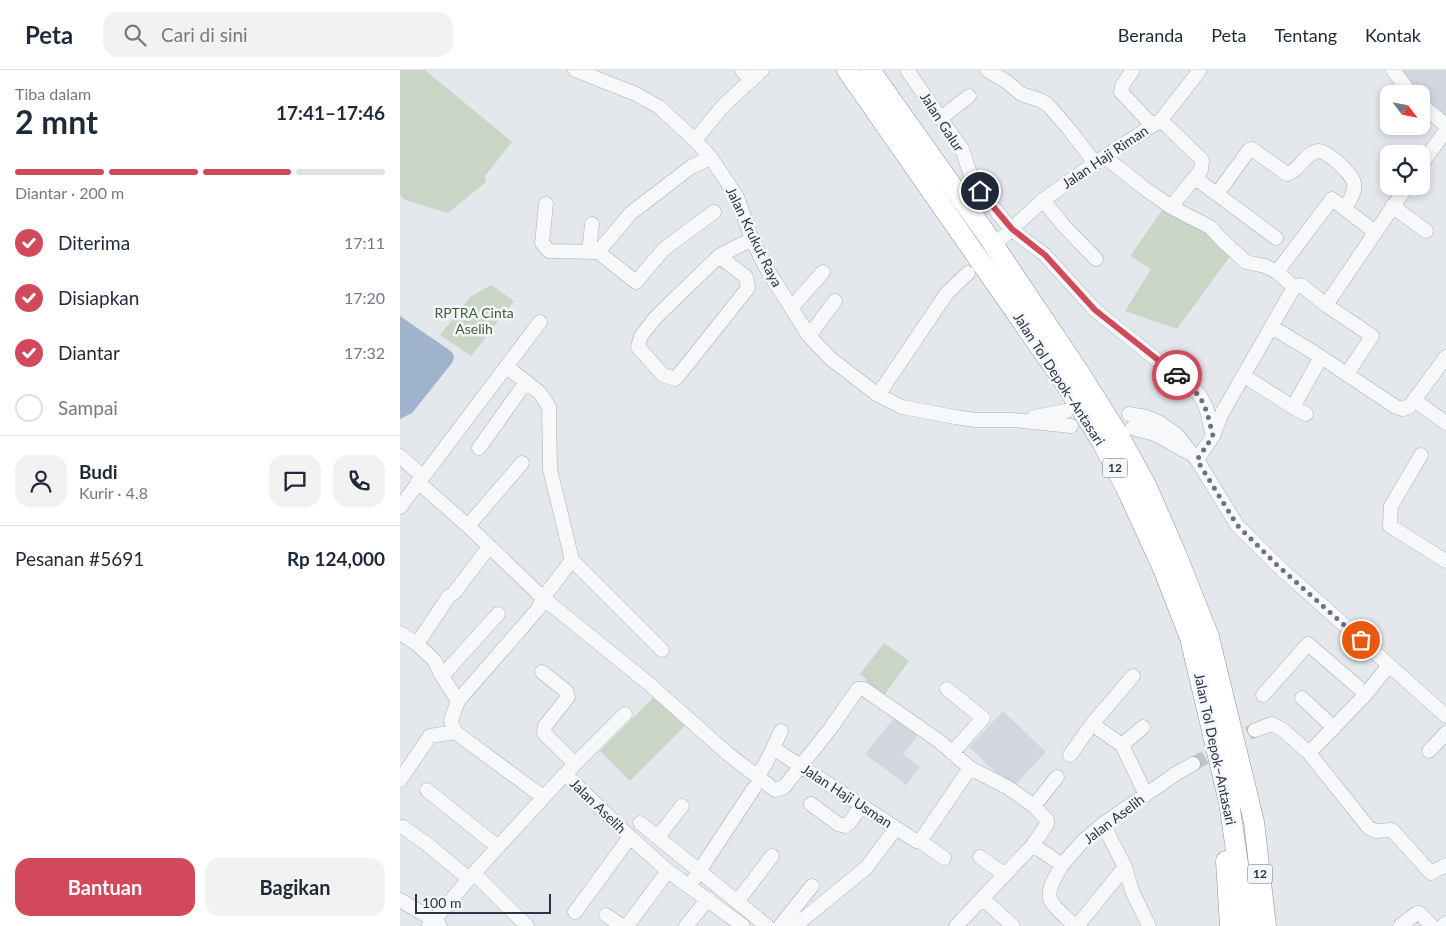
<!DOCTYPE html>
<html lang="id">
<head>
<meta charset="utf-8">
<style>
	:root { --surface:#fff; --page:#f2f2f3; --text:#1f2937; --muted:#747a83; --line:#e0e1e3; --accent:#d1495b }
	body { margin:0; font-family:Lato,sans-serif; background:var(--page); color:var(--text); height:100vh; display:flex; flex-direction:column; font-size:19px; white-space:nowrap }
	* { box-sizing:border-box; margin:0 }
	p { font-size:16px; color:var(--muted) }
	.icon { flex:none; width:28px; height:28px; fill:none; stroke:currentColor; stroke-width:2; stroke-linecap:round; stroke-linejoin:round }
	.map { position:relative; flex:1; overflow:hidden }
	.side { display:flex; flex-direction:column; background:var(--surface); width:400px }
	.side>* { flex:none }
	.needle { width:32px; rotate:122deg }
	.buttons { position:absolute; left:980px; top:15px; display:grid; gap:10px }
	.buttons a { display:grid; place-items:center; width:50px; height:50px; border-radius:10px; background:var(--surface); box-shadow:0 2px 8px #0003; font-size:25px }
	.scale { position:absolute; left:15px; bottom:12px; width:136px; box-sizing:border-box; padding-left:5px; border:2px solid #2b3445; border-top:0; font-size:14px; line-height:18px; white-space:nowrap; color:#2b3445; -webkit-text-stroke:4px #f4f6f9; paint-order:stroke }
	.pin { position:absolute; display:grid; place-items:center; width:42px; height:42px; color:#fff; margin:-21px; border:2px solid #fff; border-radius:50%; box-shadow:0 1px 5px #0007 }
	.courier { position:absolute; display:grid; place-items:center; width:50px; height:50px; margin:-25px; border:4px solid #d1495b; border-radius:50%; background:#fff; color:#222; box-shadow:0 1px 6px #0007 }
	.summary em { font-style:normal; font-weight:700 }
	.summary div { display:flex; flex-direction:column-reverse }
	.summary { display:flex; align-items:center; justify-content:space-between; height:85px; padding:0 15px }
	h1 { font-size:32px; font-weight:700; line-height:38px }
	.bar { display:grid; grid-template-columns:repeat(4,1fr); gap:8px 5px; align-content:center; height:60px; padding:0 15px }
	.bar i { height:6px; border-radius:4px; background:var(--line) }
	.bar .on { background:var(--accent) }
	.bar p { grid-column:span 4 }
	.line { display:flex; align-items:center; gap:12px; padding:0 15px; border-top:1px solid var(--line) }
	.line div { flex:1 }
	.round { display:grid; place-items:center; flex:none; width:52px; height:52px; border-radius:15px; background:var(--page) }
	ol { padding:0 15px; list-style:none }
	li { display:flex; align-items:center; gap:15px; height:55px }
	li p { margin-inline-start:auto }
	li .icon { padding:5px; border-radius:50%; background:var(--accent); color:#fff; stroke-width:4 }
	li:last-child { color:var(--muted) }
	li i { width:28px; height:28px; border:2px solid var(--line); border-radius:50% }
	.primary-button { display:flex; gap:10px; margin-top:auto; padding:10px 15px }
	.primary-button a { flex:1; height:58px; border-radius:15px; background:var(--accent); color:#fff; font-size:20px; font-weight:700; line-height:58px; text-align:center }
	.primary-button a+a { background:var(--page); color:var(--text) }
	header { display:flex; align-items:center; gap:30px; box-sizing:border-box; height:70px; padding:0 25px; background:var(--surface); border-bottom:1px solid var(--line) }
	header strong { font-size:24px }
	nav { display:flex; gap:28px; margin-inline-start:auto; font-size:18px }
	.search { width:350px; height:45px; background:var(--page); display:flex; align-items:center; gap:12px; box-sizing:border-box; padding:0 18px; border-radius:15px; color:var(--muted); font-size:19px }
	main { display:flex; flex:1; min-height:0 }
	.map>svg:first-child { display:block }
</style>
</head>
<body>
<header>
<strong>Peta</strong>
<div class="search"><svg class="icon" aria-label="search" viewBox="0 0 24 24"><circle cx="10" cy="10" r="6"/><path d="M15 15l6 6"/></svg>Cari di sini</div>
<nav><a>Beranda</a><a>Peta</a><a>Tentang</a><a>Kontak</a></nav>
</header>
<main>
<section class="side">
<div class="summary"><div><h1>2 mnt</h1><p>Tiba dalam</p></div><em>17:41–17:46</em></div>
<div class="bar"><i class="on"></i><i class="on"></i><i class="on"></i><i></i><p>Diantar · 200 m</p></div>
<ol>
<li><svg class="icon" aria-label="check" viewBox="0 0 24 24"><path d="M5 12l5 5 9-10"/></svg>Diterima<p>17:11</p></li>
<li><svg class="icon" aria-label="check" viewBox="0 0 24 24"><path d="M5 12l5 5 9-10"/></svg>Disiapkan<p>17:20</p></li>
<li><svg class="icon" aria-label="check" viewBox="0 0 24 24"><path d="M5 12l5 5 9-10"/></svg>Diantar<p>17:32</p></li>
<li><i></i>Sampai</li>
</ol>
<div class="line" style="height:90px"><a class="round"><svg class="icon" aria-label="person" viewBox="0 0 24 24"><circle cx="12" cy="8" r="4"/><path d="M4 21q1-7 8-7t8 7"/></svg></a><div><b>Budi</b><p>Kurir · 4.8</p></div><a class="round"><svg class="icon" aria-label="chat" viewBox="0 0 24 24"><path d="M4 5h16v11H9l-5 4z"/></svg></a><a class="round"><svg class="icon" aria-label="phone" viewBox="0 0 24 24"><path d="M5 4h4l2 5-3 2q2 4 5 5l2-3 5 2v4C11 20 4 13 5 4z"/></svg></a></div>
<div class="line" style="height:65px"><div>Pesanan #5691</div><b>Rp 124,000</b></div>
<div class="primary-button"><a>Bantuan</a><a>Bagikan</a></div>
</section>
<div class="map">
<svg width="1046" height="856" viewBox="0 0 1046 856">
	<rect width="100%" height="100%" fill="#e4e7ec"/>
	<path fill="#d2d6de" d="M 994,0 L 1046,0 L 1046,53 L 1021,30 L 1021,24 L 1015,24 Z
		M 603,641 L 646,682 L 612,718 L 569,677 Z
		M 498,643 L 521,662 L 503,684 L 520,697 L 506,715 L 465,684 Z"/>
	<path fill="#c9d6c5" d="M 0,0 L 25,0 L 112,72 L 85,106 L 86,112 L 48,143 L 5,130 L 0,125 Z
		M 772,126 L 794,142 L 833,182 L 777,259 L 725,241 L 751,199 L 730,186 Z
		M 91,215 L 114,231 L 71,286 L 40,265 L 70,227 Z
		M 484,573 L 509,591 L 482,628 L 464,615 L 467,610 L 460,604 Z
		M 256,625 L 286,655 L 230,711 L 200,681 Z"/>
	<path fill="#9fb4cc" d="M 0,246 L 52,282 L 54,287 L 52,293 L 12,343 L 0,349 Z"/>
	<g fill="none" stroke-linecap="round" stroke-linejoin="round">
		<path stroke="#bfc3cb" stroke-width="14" stroke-dasharray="14 7" stroke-linecap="butt" d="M 793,694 L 855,660"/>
		<defs>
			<path id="minor" d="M 175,0 L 236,24 L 259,37 L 295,70 L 311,88 L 337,127 L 352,169 L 365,196 L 409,266 L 431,289 L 478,325 L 502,337 L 555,347 L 575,350 L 614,350 L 671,356
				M 342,0 L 351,11
				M 507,0 L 562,79 L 572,109 L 580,121 L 611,159 L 645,185 L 695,240 L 799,324 L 806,337 L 813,366
				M 587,0 L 607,12 L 621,24 L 640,30 L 648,35 L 668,58 L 695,93
				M 733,0 L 723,14 L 721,22 L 752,55
				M 993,0 L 1011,24
				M 1021,35 L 1046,55
				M 541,48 L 569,26
				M 761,50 L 802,90 L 801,100 L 771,137
				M 295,70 L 323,36 L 362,0
				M 705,87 L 744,118 L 771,137 L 810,157 L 824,172 L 846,192 L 865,196 L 877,202 L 894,217
				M 1021,95 L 1046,60
				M 795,108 L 876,168
				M 817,124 L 849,80 L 852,79 L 887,104 C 899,101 905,83 918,81 C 927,80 952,104 954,113 C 956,122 949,131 945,139
				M 643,130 L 664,156 L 696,189
				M 146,134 L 142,173 L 149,181 L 198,182 L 236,212 L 264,179 L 314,142
				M 992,136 L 1026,161
				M 603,167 L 643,130 L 695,93 L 761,50 L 800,0
				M 189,182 L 192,154
				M 198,182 L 231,143 L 291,97 L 311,88
				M 319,186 L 346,207 L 348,218 L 278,306 L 275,309 L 263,305 L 238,277 L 241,266 L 256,247 L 319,186 L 352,169
				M 877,202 L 932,129 L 975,162
				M 926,235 L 972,266 L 947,304
				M 391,238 L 423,202
				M 872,257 L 921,287 L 996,337 L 1003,339 L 1009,337 L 1046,287
				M 409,266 L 435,231
				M 107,297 L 140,323 L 149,337 L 150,399 L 172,490
				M 844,306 L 893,337 L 921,287
				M 478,325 L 547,223 L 568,203
				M 1014,330 L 1046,353
				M 893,337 L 906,344
				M 729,344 L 746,347 L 760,353 L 777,365 L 797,390 L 837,455 L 878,496 L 1046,646
				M 634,347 L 666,341
				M 732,358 L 755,364 L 787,382
				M 79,378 L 126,312
				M 1021,385 L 991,436 L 990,456 L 1046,491
				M 0,386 L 22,406
				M 797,390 L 813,366 L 822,343 L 894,217 L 901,215 L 926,235 L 1007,116
				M 18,412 L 68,456 L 143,528 L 248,613 L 328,684 L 375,720 L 384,717 L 430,659 L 458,619 L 464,619 L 539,671 L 570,698 L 607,717 L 634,736 L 647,750 L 647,754 L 633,775
				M 0,437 L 140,252
				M 68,456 L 122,393
				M 54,523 L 89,477
				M 0,563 L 17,574 L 34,590 L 42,606 L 58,631 L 51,650 L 55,662 L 143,727
				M 17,574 L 49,526
				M 142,602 L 166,621 L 168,627 L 145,656 L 144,663 L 175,694
				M 42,606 L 98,544
				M 547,619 L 583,648 L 552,683
				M 863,625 L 908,574 L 966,624
				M 902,628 L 934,658
				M 58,631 L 138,539 L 143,528 L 172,490 L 262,580
				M 692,654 L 733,606
				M 743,657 L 722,675 L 746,725
				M 855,660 L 872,654 L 883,660 L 909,683 L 966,624 L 989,595
				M 373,678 L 516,771 L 521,770 L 570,698
				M 1029,681 L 1046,663
				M 909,683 L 969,758 L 976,761 L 992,760 L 1031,803 L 1046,795
				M 670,685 L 692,654 L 722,675
				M 169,700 L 225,644
				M 357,707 L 366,693 L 381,661
				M 0,710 L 30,666 L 55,662
				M 27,720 L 98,777
				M 411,734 L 438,754 L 445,756 L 450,752 L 462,735
				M 634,736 L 657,707
				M 240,753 L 367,856
				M 703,754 L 725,797 L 732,821 L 749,856
				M 3,757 L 27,774 L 69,809
				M 258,767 L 282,736
				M 520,771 L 544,788
				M 580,787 L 605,805
				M 662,795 C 641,831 647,829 675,856
				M 74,803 L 127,856
				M 294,809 L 354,718
				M 583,829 L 613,856
				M 0,830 L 34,850 L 40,856
				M 337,832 L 372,786
				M 175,842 L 230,767
				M 206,845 L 222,856
				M 29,856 L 74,803 L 165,704 L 230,767 L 268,801 L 343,856
				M 227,856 L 268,801
				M 286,856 L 308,829
				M 380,856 L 412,816
				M 395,856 L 466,798 L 496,758
				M 556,856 L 633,775 L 662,795 L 682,772 L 703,754 L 777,703 L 793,694
				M 677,856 L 725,797
				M 1000,856 L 1017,843 L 1019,843 L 1032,856
				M 1043,856 L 1046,853"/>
			<path id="highway" d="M 447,0 L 665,313 L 703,374 L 726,418 L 762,496 L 790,568 L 829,732 L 847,856
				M 470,0 L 587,165 L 679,302 L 718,364 L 746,415 L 777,486 L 809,567 L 854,752 L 866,856
				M 826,791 L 830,856"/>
		</defs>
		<use href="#minor" stroke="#a9aeb7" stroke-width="15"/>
		<use href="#highway" stroke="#8b94a3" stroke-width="21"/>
		<use href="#minor" stroke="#f7f8fa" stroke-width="14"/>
		<use href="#highway" stroke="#fff" stroke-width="20"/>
	</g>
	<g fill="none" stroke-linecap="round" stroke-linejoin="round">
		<path stroke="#6c737f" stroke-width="5" stroke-dasharray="0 9" d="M 777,305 C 804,327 805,333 813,366 L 797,390 L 837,455 L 878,496 L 961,570"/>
		<path stroke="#d1495b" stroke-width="6" d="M 580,121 L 612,159 L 645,185 L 695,240 L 777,305"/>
	</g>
	<g text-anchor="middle" stroke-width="5" stroke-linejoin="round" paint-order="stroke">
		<g fill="#f4f6f9" stroke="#676e7b" stroke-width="1">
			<rect x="702.5" y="388.5" width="25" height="19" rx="4"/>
			<rect x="847.5" y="794.5" width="25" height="19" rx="4"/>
		</g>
		<g font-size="12" font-weight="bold" fill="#2b3445">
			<text x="715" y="402">12</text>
			<text x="860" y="808">12</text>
		</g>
		<g font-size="14" fill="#2b3445" stroke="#f4f6f9">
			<text transform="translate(542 52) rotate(57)" y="5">Jalan Galur</text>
			<text transform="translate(705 87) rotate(-34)" y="5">Jalan Haji Riman</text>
			<text transform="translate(354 167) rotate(64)" y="5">Jalan Krukut Raya</text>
			<text transform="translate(659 309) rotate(57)" y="5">Jalan Tol Depok–Antasari</text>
			<text transform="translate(815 679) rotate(78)" y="5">Jalan Tol Depok–Antasari</text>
			<text transform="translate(447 726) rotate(33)" y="5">Jalan Haji Usman</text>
			<text transform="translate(198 736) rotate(44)" y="5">Jalan Aselih</text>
			<text transform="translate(714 749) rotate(-37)" y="5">Jalan Aselih</text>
		</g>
		<g font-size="14" fill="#3f6138" stroke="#f4f6f9">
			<text x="74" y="248">RPTRA Cinta<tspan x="74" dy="16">Aselih</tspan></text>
		</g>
	</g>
</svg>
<div class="buttons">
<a><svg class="needle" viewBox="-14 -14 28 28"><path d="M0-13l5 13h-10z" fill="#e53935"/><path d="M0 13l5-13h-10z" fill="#747a83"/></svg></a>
<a><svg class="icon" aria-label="locate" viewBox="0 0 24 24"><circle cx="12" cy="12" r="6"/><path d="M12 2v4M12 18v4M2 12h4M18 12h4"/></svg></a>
</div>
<div class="scale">100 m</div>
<div class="pin" style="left:961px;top:570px;background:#ea580c"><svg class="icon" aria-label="bag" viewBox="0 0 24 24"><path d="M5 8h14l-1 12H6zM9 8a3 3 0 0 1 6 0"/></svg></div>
<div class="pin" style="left:580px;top:121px;background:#1f2937"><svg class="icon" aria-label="home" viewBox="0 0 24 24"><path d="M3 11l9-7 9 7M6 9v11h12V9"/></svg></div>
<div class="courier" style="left:777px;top:305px"><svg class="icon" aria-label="car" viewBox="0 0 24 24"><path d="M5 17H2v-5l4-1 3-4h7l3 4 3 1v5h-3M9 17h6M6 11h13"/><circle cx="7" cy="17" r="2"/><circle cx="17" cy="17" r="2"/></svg></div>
</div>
</main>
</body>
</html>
